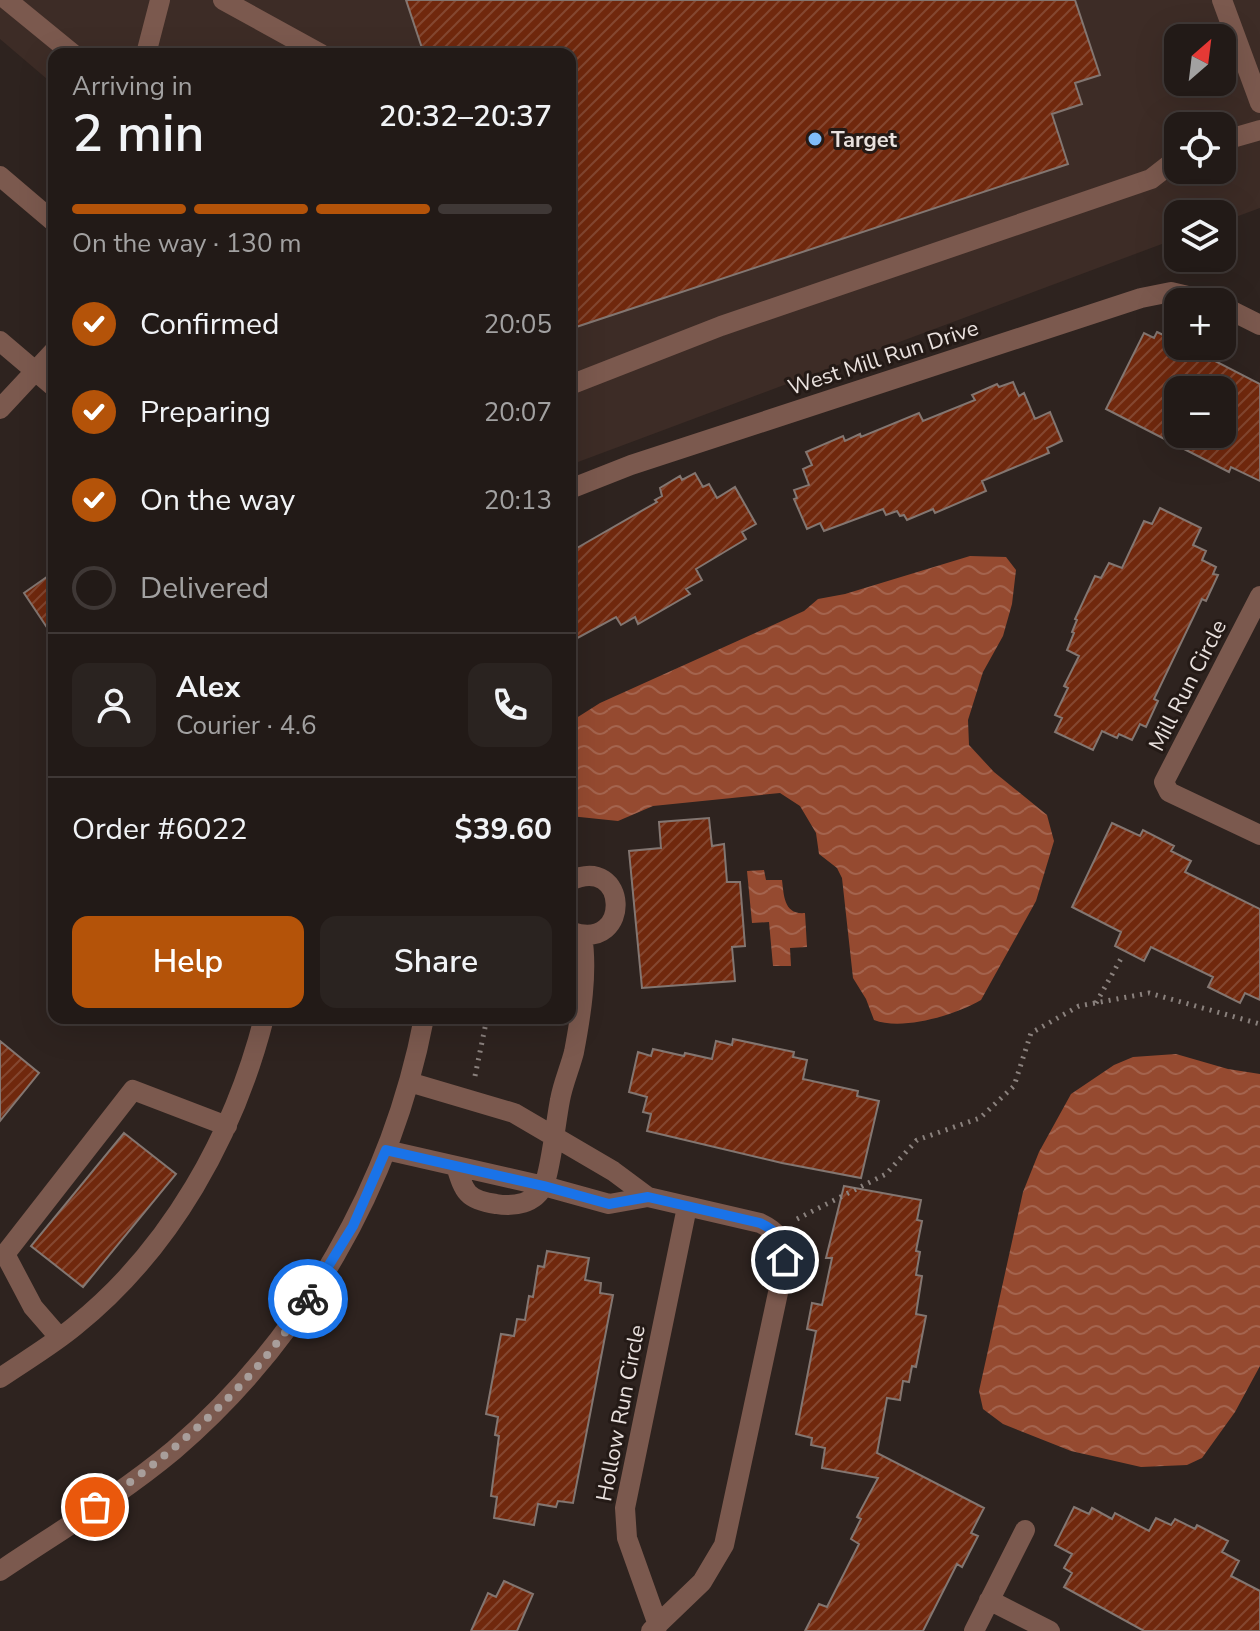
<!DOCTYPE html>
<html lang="en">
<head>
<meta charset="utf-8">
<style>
	:root { --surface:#221a17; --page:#2a2320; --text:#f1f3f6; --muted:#a2a1a1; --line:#3f3836; --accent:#b45309 }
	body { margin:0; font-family:"Nunito Sans",sans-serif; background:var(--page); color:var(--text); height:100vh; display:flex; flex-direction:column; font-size:30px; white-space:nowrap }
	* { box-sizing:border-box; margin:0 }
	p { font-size:26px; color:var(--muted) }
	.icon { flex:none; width:44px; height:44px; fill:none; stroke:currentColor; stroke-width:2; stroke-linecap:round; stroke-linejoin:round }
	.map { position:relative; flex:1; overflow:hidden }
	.side { position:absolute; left:48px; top:48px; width:528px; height:976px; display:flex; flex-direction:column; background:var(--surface); border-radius:16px; box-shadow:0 8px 32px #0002,0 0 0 2px var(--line) }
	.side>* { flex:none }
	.needle { width:52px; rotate:28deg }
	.fabs { position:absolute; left:1164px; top:24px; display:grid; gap:16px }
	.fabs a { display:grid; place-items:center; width:72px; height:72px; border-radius:16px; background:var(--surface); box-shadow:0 8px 32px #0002,0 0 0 2px var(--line); font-size:40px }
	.pin { position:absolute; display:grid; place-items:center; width:68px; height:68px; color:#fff; margin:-34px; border:4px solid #fff; border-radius:50%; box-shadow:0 2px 8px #0007 }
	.courier { position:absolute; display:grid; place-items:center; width:80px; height:80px; margin:-40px; border:6px solid #1a73e8; border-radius:50%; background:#fff; color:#222; box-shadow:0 2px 10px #0007 }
	.summary em { font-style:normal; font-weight:600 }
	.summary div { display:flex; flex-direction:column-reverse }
	.summary { display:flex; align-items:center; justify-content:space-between; height:136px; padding:0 24px }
	h1 { font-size:52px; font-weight:600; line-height:60px }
	.bar { display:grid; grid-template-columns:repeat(4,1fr); gap:12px 8px; align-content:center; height:96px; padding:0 24px }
	.bar i { height:10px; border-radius:6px; background:var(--line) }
	.bar .on { background:var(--accent) }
	.bar p { grid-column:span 4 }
	.line { display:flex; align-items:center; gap:20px; padding:0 24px; border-top:2px solid var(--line) }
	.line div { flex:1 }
	.round { display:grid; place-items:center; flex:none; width:84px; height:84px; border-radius:16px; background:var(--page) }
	ol { padding:0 24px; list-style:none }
	li { display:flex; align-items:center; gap:24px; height:88px }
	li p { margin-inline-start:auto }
	li .icon { padding:8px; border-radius:50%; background:var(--accent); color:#fff; stroke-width:4 }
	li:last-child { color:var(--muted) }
	li i { width:44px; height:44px; border:4px solid var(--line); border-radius:50% }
	.action { display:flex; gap:16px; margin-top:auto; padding:16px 24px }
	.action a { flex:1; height:92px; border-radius:16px; background:var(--accent); color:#fff; font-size:32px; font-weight:600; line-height:92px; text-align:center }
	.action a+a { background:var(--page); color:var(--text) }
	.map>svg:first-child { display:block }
</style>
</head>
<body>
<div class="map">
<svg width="1260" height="1631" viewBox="0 0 1260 1631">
	<defs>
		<pattern id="water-waves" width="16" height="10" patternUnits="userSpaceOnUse" patternTransform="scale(2)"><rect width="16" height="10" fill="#954a30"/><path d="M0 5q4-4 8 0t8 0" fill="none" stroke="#a4644e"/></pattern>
		<pattern id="building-hatch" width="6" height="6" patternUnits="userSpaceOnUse" patternTransform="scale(2)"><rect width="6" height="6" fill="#70280d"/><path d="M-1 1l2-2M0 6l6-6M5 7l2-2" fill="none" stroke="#844730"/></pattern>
	</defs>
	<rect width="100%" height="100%" fill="#2e231f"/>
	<path fill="#3d2c26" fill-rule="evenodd" d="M 0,0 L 1260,0 L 1260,208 L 1222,222 L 1222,214 L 1178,214 L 1178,238 L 570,465 L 570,54 L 54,54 L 54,85 L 0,39 ZM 1178,38 L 1222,38 L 1222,82 L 1178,82 ZM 1178,126 L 1222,126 L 1222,170 L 1178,170 Z"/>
	<path fill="url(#water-waves)" d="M 970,556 L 1006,557 L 1016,570 L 1012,604 L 1003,636 L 983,672 L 968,720 L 969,745 L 994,772 L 1047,815 L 1054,841 L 1036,901 L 981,1000 C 955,1015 903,1031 874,1020 L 866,999 L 853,978 L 842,878 L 837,868 L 819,854 L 816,833 L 800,806 L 780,793 L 653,806 L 618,821 L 570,816 L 570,722 L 600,703 L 804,611 L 818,599 L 845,594 Z
		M 764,870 L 766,880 L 782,880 C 784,896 784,915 805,913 L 807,947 L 790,948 L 791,966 L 773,966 L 769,922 L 752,923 L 747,871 Z
		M 1176,1054 L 1228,1069 L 1260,1074 L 1260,1366 L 1235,1412 L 1202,1458 L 1187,1465 L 1141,1467 L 1071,1451 L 1003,1424 L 983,1409 L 979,1391 L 1023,1192 L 1039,1152 L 1071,1094 L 1114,1065 L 1133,1057 Z"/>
	<path fill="url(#building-hatch)" stroke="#837671" stroke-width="2" fill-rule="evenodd" d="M 406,0 L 1075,0 L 1100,75 L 1075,83 L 1082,104 L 1052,114 L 1068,164 L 570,329 L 570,54 L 424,54 Z
		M 1157,332 L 1178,342 L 1178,346 L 1186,346 L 1260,384 L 1260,481 L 1231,467 L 1229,472 L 1106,409 L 1144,333 L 1154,338 ZM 1178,390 L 1222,390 L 1222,434 L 1178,434 Z
		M 1013,382 L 1019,396 L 1024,393 L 1035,419 L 1050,412 L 1062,441 L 1047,448 L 1049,453 L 982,481 L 986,491 L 935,513 L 933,509 L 907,520 L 904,515 L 900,516 L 897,511 L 886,515 L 883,509 L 824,531 L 820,523 L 807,529 L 794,499 L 797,498 L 794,490 L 809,485 L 803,469 L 812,465 L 806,452 L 843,436 L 845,441 L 860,434 L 861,437 L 919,413 L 923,421 L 975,400 L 972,395 L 997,384 L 999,387 Z
		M 695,473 L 703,487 L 709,484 L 717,498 L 735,487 L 756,524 L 742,532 L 746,539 L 696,569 L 702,580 L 686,589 L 690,594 L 638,624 L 635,617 L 621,625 L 616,617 L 570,642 L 570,552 L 657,502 L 655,500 L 662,496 L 660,488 L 680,476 L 682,480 Z
		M 1160,508 L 1201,528 L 1193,545 L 1206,551 L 1202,560 L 1216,567 L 1213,574 L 1218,575 L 1206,601 L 1202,599 L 1154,699 L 1158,701 L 1146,727 L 1140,724 L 1132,740 L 1119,734 L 1117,738 L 1102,731 L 1093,750 L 1055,732 L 1062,718 L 1055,715 L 1068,688 L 1064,686 L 1079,656 L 1067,650 L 1074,633 L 1072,632 L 1077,620 L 1075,619 L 1095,576 L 1101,578 L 1109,563 L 1122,568 L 1144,521 L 1152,524 Z
		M 54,572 L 54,638 L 24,593 Z
		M 709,818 L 712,846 L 724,844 L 727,882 L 740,882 L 745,946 L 732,947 L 735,981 L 642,988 L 629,851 L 661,848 L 659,822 Z
		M 1112,823 L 1140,836 L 1143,830 L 1174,846 L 1171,851 L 1191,861 L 1185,872 L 1260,909 L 1260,1000 L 1245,993 L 1240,1003 L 1208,987 L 1213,977 L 1151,947 L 1144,961 L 1115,946 L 1121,932 L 1072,907 Z
		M 733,1039 L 794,1052 L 793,1057 L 807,1060 L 803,1079 L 858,1091 L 857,1096 L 879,1101 L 861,1178 L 782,1163 L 647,1131 L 651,1114 L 643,1112 L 647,1097 L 629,1092 L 638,1052 L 651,1056 L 653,1049 L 684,1056 L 685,1053 L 712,1059 L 716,1041 L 732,1045 Z
		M 0,1041 L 39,1073 L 0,1121 Z
		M 124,1133 L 176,1174 L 83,1287 L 31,1246 Z
		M 844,1186 L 921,1200 L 917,1220 L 922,1221 L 916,1251 L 920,1252 L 916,1275 L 922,1276 L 916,1314 L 926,1316 L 916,1367 L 912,1366 L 909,1382 L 903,1381 L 900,1400 L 887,1398 L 877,1453 L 984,1508 L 971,1533 L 978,1536 L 962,1567 L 957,1564 L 923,1631 L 805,1631 L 819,1604 L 827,1607 L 859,1544 L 851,1539 L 861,1519 L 857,1517 L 878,1478 L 822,1468 L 825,1448 L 811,1445 L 812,1438 L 796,1434 L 816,1331 L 807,1329 L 812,1303 L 822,1305 L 832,1258 L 826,1258 Z
		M 547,1251 L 589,1258 L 585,1280 L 601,1283 L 600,1293 L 613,1295 L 573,1503 L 558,1501 L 556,1507 L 538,1504 L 534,1525 L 494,1518 L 497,1497 L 491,1496 L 499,1436 L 495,1435 L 498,1417 L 486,1414 L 501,1334 L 514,1336 L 517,1319 L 525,1320 L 529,1296 L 533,1297 L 538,1266 L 544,1267 Z
		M 1074,1507 L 1089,1514 L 1092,1508 L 1112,1519 L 1115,1513 L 1149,1531 L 1156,1518 L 1171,1525 L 1175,1519 L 1195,1529 L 1197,1525 L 1228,1541 L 1222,1552 L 1239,1561 L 1231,1576 L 1260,1591 L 1260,1631 L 1144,1631 L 1064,1587 L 1072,1573 L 1064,1568 L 1072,1554 L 1055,1545 Z
		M 504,1581 L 533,1594 L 517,1631 L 471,1631 L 488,1593 L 496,1597 Z"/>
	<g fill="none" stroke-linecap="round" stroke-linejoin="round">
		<path stroke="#8a817d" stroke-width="5" stroke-dasharray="2 6" stroke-linecap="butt" d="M 1096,1003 L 1123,955
			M 475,1076 L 487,1018
			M 797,1219 L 886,1174 L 917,1140 L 980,1118 L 1014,1086 L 1031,1033 L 1079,1006 L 1149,993 L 1260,1024"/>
		<path stroke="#7b594e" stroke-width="20" d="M 7,0 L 73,54
			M 223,0 L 321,54
			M 1222,0 L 1260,103
			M 146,54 L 160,0
			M 1222,141 L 1260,130
			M 0,176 L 54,222
			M 1222,306 L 1260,325
			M 0,341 L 54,387
			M 570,385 L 721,326 L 1151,179 L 1178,158
			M 0,409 L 54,351
			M 570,489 L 631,465 L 1141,298 L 1171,292 L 1213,302
			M 1260,596 L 1164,782 L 1169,792 L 1260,835
			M 570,881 C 628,853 633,952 572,932
			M 409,1082 L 514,1113 L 613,1171 L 648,1197 L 760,1223 C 779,1232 783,1240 785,1260 L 724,1545 L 702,1582 L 651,1631
			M 386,1150 L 544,1186 L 609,1204 L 648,1197
			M 456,1166 C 464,1192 467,1200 496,1204 C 514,1207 535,1204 544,1185 C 551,1168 556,1120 560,1100 C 563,1083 570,1068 574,1052 C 581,1015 588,972 582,935
			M 59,1337 L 33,1307 L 5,1254 L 133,1090 L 227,1126
			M 0,1378 C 25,1361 52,1345 75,1326 C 171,1249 234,1135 264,1018
			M 0,1571 C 58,1532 120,1495 174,1450 C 303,1339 392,1185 424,1018
			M 989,1600 L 1050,1631
			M 658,1625 L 627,1538 L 625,1508 L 687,1207
			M 974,1631 L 1025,1530"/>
	</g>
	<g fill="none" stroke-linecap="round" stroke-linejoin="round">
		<path stroke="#a89e9b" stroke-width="8" stroke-dasharray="0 14.4" d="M 95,1507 C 177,1451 254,1384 308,1299"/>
		<path stroke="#1a73e8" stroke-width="10" d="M 308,1299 L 353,1226 L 386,1150 L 544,1186 L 609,1204 L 648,1197 L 760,1223 C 779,1232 783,1240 785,1260"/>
	</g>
	<circle fill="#80bdfa" stroke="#241a16" stroke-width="3" cx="815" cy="139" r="8"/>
	<g text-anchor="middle" stroke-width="6" stroke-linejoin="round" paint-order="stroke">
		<g font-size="22" font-weight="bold" fill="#e9e1de" stroke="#241a16" text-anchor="start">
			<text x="831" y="147">Target</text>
		</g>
		<g font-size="22" fill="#e9e1de" stroke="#241a16">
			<text transform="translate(883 357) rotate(-18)" y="8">West Mill Run Drive</text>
			<text transform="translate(1187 685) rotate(-63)" y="8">Mill Run Circle</text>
			<text transform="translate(620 1413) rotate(-79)" y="8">Hollow Run Circle</text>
		</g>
	</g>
</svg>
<div class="fabs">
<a><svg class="needle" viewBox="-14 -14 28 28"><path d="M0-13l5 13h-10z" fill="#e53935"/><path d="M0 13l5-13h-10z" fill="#a2a1a1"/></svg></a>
<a><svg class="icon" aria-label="locate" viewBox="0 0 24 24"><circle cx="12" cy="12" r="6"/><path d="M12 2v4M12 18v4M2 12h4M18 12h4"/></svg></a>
<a><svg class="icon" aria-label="layers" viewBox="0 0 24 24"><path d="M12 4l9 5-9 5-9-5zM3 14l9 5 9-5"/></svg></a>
<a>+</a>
<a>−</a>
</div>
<div class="pin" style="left:95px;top:1507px;background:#ea580c"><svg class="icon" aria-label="bag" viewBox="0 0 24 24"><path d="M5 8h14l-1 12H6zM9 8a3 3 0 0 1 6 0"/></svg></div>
<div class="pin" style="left:785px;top:1260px;background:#1f2937"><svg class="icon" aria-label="home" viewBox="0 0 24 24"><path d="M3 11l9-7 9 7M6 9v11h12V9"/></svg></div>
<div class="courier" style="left:308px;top:1299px"><svg class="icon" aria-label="bike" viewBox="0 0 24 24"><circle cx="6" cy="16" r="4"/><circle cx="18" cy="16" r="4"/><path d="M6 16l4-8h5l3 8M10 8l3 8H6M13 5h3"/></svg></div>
<section class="side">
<div class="summary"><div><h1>2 min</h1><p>Arriving in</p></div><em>20:32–20:37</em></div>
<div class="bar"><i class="on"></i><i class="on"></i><i class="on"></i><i></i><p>On the way · 130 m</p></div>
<ol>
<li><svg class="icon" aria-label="check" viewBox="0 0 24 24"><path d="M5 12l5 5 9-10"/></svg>Confirmed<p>20:05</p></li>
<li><svg class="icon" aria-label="check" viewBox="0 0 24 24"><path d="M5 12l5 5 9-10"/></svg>Preparing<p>20:07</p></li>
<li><svg class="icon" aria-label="check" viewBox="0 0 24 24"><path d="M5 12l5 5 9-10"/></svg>On the way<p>20:13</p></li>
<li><i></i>Delivered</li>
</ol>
<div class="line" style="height:144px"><a class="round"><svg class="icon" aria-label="person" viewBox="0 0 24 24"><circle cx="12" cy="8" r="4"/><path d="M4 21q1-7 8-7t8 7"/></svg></a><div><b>Alex</b><p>Courier · 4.6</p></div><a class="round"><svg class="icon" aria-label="phone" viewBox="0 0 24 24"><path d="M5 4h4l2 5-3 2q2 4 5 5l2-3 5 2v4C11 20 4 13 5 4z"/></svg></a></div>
<div class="line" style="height:104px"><div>Order #6022</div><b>$39.60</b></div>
<div class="action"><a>Help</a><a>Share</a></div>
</section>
</div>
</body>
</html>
